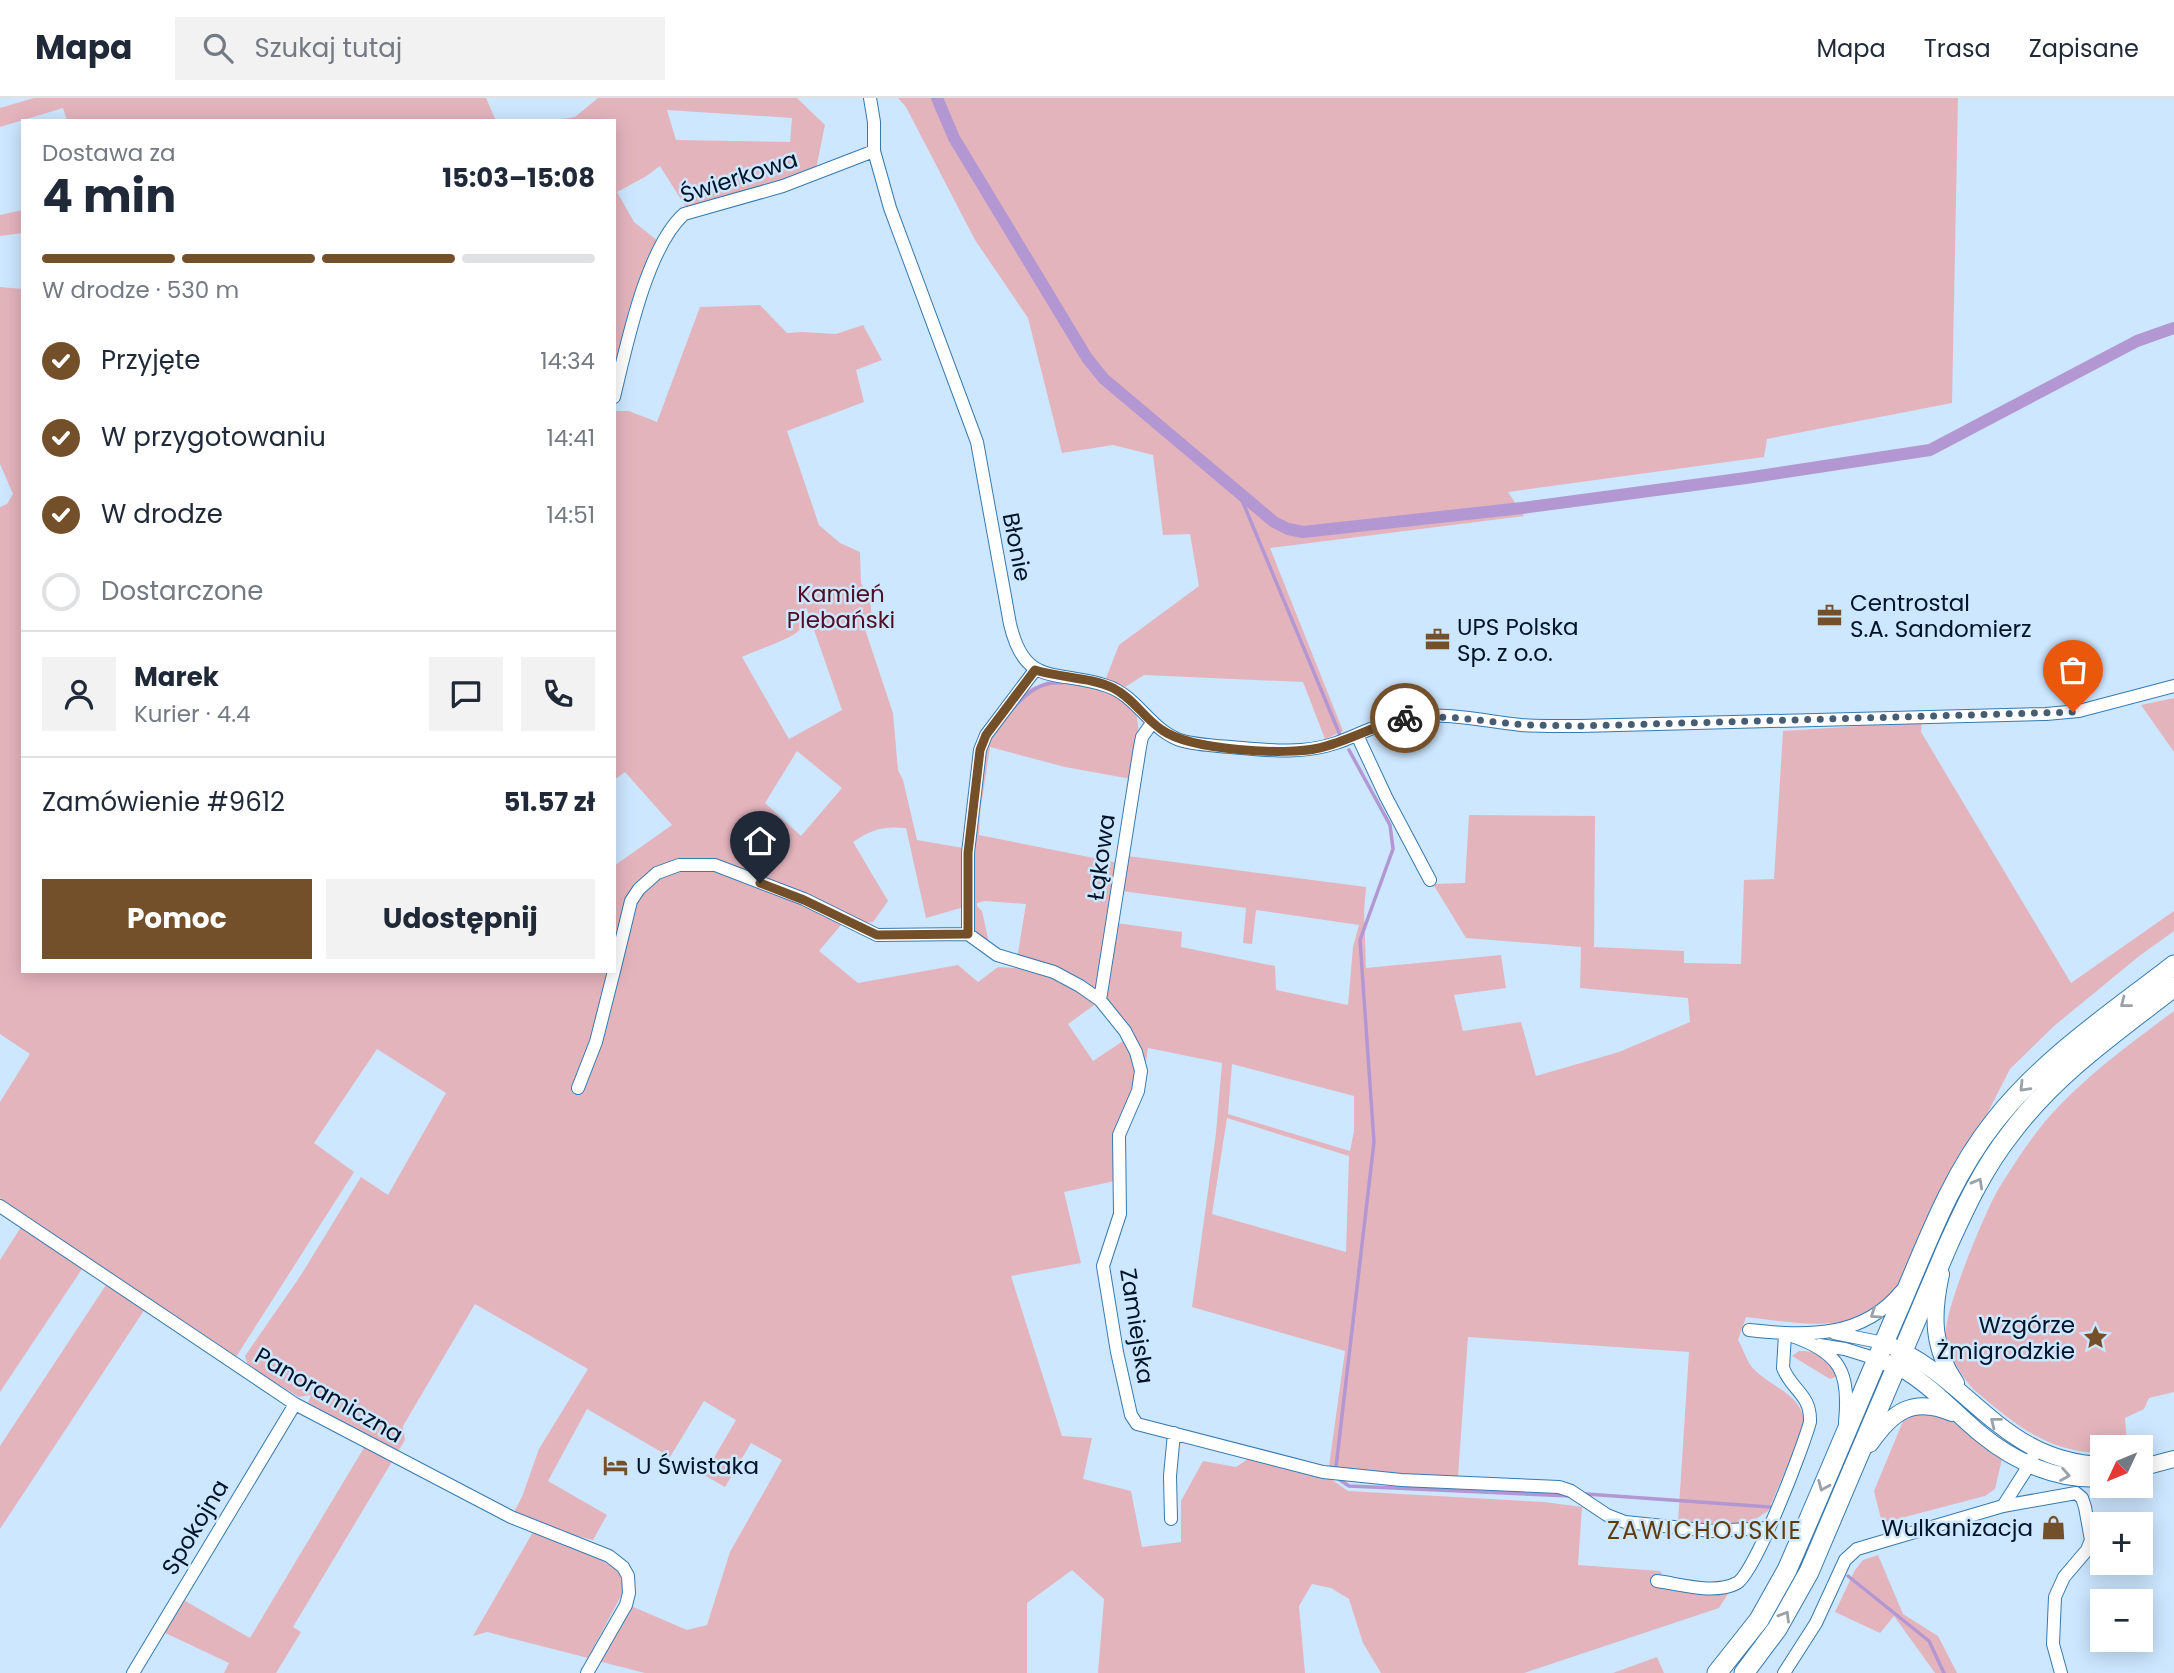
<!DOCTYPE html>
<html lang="pl">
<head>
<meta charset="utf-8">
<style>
	:root { --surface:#fff; --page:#f2f2f3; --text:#1f2937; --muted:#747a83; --line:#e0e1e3; --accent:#74502a }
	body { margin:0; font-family:Poppins,sans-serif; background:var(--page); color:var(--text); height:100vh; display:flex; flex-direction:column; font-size:26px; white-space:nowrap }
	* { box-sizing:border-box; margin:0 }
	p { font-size:23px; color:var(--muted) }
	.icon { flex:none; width:38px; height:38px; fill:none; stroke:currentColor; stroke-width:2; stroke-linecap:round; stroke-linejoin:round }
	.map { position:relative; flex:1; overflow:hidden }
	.details { position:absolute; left:21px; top:21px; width:595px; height:854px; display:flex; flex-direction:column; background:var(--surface); border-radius:0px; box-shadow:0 4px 18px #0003 }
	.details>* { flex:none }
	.needle { width:46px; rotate:226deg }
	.buttons { position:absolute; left:2090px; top:1337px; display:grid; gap:14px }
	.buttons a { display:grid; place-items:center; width:63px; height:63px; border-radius:0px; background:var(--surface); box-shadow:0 4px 18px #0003; font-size:35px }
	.pin { position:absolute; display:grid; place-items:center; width:60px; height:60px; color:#fff; margin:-72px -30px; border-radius:50% 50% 50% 0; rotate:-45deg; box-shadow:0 0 7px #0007 }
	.pin .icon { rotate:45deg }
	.courier { position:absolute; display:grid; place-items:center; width:70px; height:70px; margin:-35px; border:5px solid #74502a; border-radius:50%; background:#fff; color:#222; box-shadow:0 2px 9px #0007 }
	.headline em { font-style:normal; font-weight:700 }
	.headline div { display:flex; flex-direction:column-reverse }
	.headline { display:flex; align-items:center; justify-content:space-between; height:119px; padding:0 21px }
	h1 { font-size:46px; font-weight:700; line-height:52px }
	.bar { display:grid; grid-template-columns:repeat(4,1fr); gap:10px 7px; align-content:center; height:84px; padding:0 21px }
	.bar i { height:9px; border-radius:5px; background:var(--line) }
	.bar .current { background:var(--accent) }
	.bar p { grid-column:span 4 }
	.line { display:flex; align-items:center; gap:18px; padding:0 21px; border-top:2px solid var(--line) }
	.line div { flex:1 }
	.round { display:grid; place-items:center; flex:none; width:74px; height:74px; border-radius:0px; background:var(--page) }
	ol { padding:0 21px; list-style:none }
	li { display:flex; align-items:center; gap:21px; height:77px }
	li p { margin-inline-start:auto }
	li .icon { padding:7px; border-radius:50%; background:var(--accent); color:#fff; stroke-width:4 }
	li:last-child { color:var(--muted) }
	li i { width:38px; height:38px; border:4px solid var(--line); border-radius:50% }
	.button { display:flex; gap:14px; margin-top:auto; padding:14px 21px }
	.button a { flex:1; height:80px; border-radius:0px; background:var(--accent); color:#fff; font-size:28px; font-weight:700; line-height:80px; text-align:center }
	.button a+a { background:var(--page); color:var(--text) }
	header { display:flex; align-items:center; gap:42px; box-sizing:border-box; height:98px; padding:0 35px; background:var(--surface); border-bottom:2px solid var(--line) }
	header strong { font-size:33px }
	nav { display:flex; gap:38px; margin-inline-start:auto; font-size:24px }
	.search { width:490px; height:63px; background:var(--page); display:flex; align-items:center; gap:18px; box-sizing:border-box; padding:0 24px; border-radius:0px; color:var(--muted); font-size:26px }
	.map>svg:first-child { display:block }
</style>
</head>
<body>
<header>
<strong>Mapa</strong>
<div class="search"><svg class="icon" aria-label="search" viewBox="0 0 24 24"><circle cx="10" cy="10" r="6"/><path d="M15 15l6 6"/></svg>Szukaj tutaj</div>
<nav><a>Mapa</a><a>Trasa</a><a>Zapisane</a></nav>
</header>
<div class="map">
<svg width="2174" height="1575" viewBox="0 0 2174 1575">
	<rect width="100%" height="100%" fill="#cce7ff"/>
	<path fill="#e4b4bd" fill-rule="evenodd" d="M 34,0 L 486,0 L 496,23 L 67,23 L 63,10 L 0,29 L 0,10 Z
		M 598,0 L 797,0 L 825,27 L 816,71 L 687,111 L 660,68 L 645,79 L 617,94 L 634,124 L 658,143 L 628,214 L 614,281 L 614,23 L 548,23 L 575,19 ZM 667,12 L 792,20 L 790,44 L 676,42 Z
		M 898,0 L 1958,0 L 1952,305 L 1767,341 L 1764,359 L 1508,394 L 1524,418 L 1270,450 L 1343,633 L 1325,641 L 1303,584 L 1144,577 L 1125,589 L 1106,580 L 1119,547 L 1199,488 L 1190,436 L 1163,437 L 1153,357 L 1113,347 L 1062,355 L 1028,220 L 975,142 L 906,9 Z
		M 23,112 L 23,135 L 0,138 L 0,117 Z
		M 0,189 L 23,191 L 23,873 L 614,873 L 614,768 L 672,727 L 625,674 L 614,682 L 614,313 L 629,313 L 657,324 L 700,209 L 760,207 L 787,235 L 802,234 L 836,236 L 863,227 L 882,262 L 856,272 L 864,304 L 787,333 L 819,427 L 840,445 L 860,454 L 861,485 L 870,500 L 872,521 L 865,531 L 893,615 L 898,672 L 903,682 L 917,742 L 963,750 L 964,809 L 926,820 L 906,730 C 884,728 872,731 853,744 L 888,803 L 873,824 L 841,827 L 819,853 L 858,885 L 958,867 L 978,884 L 998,869 L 1015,870 L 1016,867 L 1058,878 L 1097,905 L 1068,926 L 1093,963 L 1126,941 L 1105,901 L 1115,848 L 1116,825 L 1182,834 L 1181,849 L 1275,868 L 1276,892 L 1348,907 L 1353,849 L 1359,827 L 1256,812 L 1252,846 L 1243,845 L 1246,810 L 1122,793 L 1127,758 L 1366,789 L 1364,813 L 1366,870 L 1501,857 L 1506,890 L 1454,897 L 1463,933 L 1521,924 L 1536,978 L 1619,954 L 1690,924 L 1688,900 L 1580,890 L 1581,849 L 1466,840 L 1433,786 L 1465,785 L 1469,717 L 1595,718 L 1594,849 L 1684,853 L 1684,865 L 1741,866 L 1744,782 L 1774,781 L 1783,633 L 1922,624 L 1921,634 L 2071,885 L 2174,813 L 2174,833 L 2138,859 L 2054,928 L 2010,971 L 1906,1174 C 1900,1182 1895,1194 1888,1201 C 1851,1238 1792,1224 1746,1219 L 1738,1242 C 1743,1250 1746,1261 1751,1268 C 1769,1290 1805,1295 1804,1329 L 1768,1413 L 1744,1429 L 1678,1424 L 1689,1254 L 1468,1239 L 1458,1378 L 1399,1376 L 1329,1368 L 1345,1253 L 1192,1209 L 1216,1035 L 1222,965 L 1148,950 L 1144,977 L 1121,1049 L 1124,1081 L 1064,1094 L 1081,1165 L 1011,1178 L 1062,1338 L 1092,1340 L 1083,1381 L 1131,1393 L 1142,1449 L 1181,1444 L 1181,1403 L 1203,1363 L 1236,1369 L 1251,1359 L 1331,1381 L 1348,1393 L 1544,1404 L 1582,1409 L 1578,1467 L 1660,1473 L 1670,1490 L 1693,1496 L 1731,1491 L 1719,1510 L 1524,1575 L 1381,1575 L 1363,1545 L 1349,1501 L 1331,1490 L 1312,1486 L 1299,1508 L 1305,1575 L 1098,1575 L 1104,1501 L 1072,1472 L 1027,1505 L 1027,1575 L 645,1575 L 598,1563 L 631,1508 L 687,1532 L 707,1527 L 730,1454 L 782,1362 L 751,1345 L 725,1389 L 704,1377 L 736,1322 L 704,1303 L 670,1359 L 587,1311 L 548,1383 L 607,1417 L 593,1442 L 561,1434 L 514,1414 L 522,1399 L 539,1351 L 588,1271 L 475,1206 L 403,1328 L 405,1342 L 397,1355 L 308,1305 L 311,1297 L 299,1299 L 248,1268 L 245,1258 L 301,1177 L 361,1079 L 388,1097 L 446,995 L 377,951 L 314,1045 L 354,1074 L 236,1259 L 0,1100 L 0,1004 L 30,956 L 0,936 L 0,409 L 7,406 L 13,396 L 0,366 ZM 806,509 L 842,612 L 789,641 L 742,559 C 754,553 795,540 800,531 C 803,526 804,515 806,509 ZM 797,653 L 842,690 L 801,738 L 765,705 ZM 1232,966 L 1354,998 L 1354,1033 L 1350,1053 L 1228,1016 ZM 1227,1020 L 1349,1058 L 1346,1154 L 1212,1116 Z
		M 1051,582 C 1077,586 1137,590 1138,626 C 1139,644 1134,664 1131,681 L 1065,669 L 990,649 L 980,715 L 979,737 L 1119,765 L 1098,897 L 1017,861 L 1026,806 L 985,803 L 977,805 L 977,808 L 982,813 L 989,845 L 977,837 L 972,827 L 971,767 L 981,667 L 991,636 L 1022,597 L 1031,590 Z
		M 2174,600 L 2174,654 L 2141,607 Z
		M 2174,913 L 2174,1294 L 2149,1300 L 2144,1311 L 2125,1320 L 2127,1349 L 2102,1349 L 2102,1355 C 2045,1354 2014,1325 1973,1291 C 1961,1277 1949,1258 1946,1239 C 1942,1216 1986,1112 1999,1090 C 2014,1066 2030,1041 2048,1020 C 2085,978 2130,946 2174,913 Z
		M 21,1129 L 82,1171 L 0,1294 L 0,1162 Z
		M 106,1187 L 145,1211 L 0,1431 L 0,1348 Z
		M 1799,1253 C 1819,1252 1828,1263 1838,1278 L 1830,1281 L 1792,1258 Z
		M 1941,1315 L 2002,1361 L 1995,1391 L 1985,1398 L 1882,1425 L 1874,1393 L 1906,1316 Z
		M 365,1348 L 393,1362 L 293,1529 L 301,1534 L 276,1575 L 224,1575 L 229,1565 L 161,1533 L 180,1500 L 250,1540 Z
		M 533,1434 C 564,1444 594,1455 620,1474 L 623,1494 L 588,1560 L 487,1534 L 473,1538 Z
		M 1878,1457 L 1903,1516 L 1938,1538 L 1957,1575 L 1935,1575 L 1894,1518 L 1880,1535 L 1835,1514 L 1855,1472 L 1863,1462 Z
		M 1657,1559 L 1664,1575 L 1613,1575 Z"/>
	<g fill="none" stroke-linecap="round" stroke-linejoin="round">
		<path stroke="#b397d3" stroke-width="3.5" d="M 1239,395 L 1340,637
			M 1014,609 C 1028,594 1041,583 1062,585
			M 1336,1369 L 1374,1044 L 1360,842 L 1393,751 L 1390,727 L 1349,652
			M 1340,1382 L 1349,1388 L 1571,1398
			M 1586,1396 L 1770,1409
			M 1848,1478 L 1929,1543 L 1944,1575"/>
		<path stroke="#b397d3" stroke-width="12" d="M 937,0 L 954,40 L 1087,260 L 1104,281 L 1274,424 L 1288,431 L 1303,434 L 1522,410 L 1746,380 L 1930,352 L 2137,243 L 2174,230"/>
		<defs>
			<path id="street" d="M 870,0 L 874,24 L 874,53 L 890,110 L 977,344 L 1010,526 C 1025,591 1058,571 1107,588 C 1138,598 1151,634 1183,643 C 1199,647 1215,648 1231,649 C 1266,652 1301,657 1336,645 C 1360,637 1384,622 1410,619 C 1446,614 1485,623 1521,627 C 1540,628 1560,628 1580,628 L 2046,616 L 2079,613 L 2174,588
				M 614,299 C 626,250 646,150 684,116 L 783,88 L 874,53
				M 1357,637 L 1386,699 L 1430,782
				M 968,836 L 968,755 L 980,652 L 986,637 L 1035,572
				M 614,873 L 631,803 L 639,791 L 657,775 L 679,767 L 715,767 L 804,801 L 877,837 L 968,836 L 997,857 L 1054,874 L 1080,888 L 1100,902 L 1125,933 L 1136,954 L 1141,973 L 1138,993 L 1119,1037 L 1120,1116 L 1103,1168 L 1117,1254 L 1131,1317 L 1137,1326 L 1323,1374 L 1401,1382 L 1559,1389 L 1571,1393 L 1607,1417 L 1625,1424 L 1712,1433 L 1768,1430
				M 1100,902 L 1140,649 L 1142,639 L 1152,625
				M 578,990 L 596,944 L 614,873
				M 0,1108 L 295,1306 L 511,1419 L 609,1458 L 623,1469 L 628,1478 L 629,1495 L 626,1507 L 587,1575
				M 1749,1232 C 1806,1238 1862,1241 1901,1193
				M 1834,1235 L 1884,1245
				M 1792,1238 C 1841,1255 1850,1275 1845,1324
				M 1819,1247 L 1845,1251 L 1877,1261
				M 2003,1408 L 2026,1372 L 2036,1352
				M 1171,1421 L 1170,1378 L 1174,1335
				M 1657,1483 C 1680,1486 1715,1497 1737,1485 C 1755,1475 1803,1350 1810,1324 C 1811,1296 1792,1293 1783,1270 L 1785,1236
				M 133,1575 L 295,1306
				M 1784,1575 L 1816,1525 L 1845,1462 L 1857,1451 L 2003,1408 L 2076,1395 L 2082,1400 L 2085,1409 L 2091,1442 L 2087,1452 L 2064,1479 L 2055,1499 L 2053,1546 L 2061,1575"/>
			<path id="secondary" d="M 1941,1176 C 1932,1217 1932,1250 1956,1285
				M 1884,1245 C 1970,1278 1999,1363 2102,1367
				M 1877,1261 C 1887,1265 1898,1268 1907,1274 C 1935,1291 1957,1317 1982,1337 C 2015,1364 2059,1384 2102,1380
				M 1870,1346 C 1892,1314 1913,1298 1952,1315
				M 2140,1370 L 2174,1361"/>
			<path id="primary" d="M 1717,1575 L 1759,1522 L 1787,1472 C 1826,1383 1863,1293 1902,1203 C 1928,1142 1952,1077 1994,1024 C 2043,961 2111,916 2174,867
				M 1744,1575 L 1777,1531 L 1809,1474 L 1948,1147 C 1966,1107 1984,1069 2011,1035 C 2055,976 2116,934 2174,889"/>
		</defs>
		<use href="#street" stroke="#367ab0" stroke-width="14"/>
		<use href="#secondary" stroke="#367ab0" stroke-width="18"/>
		<use href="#primary" stroke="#367ab0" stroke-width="21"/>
		<use href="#street" stroke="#fff" stroke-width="12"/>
		<use href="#secondary" stroke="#fff" stroke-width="16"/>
		<use href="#primary" stroke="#fff" stroke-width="19"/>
	</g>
	<defs><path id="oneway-chevron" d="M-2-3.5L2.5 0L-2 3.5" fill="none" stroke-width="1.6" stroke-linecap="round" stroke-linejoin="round" transform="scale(1.75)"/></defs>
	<g stroke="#99a1a9">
		<use href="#oneway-chevron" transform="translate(2125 905) rotate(142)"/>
		<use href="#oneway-chevron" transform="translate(2024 989) rotate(134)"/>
		<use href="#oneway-chevron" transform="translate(1978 1085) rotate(-61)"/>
		<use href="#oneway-chevron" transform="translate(1875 1216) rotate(146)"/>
		<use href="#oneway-chevron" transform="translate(1995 1324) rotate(-142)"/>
		<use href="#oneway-chevron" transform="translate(2065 1377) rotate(10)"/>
		<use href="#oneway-chevron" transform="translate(1823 1388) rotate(113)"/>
		<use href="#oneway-chevron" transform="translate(1785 1518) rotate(-59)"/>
	</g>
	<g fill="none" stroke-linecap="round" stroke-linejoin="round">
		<path stroke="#475d73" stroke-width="7" stroke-dasharray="0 12.6" d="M 1405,620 L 1449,619 L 1525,627 L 1580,628 L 2073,614"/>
		<path stroke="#74502a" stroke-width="9" d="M 760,785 L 804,802 L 877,837 L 968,836 L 968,755 L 980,652 L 986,637 L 1035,572 C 1060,580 1090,579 1113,590 C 1133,600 1144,620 1162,632 C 1190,652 1285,658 1319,650 C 1349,643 1375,627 1405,620"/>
	</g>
	<defs>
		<symbol id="office-bare" viewBox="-9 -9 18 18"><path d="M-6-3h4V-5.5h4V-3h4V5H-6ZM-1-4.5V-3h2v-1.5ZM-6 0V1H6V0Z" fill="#74502a" stroke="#cce7ff" stroke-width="2.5" paint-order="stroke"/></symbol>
		<symbol id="sight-bare" viewBox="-9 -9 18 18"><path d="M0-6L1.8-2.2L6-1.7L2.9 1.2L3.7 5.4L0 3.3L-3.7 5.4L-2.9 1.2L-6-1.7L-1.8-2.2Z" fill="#74502a" stroke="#cce7ff" stroke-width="2.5" paint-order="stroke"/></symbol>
		<symbol id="hotel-bare" viewBox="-9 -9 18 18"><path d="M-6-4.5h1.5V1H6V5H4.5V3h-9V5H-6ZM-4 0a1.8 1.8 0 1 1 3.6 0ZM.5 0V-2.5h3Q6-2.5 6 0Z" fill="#74502a" stroke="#cce7ff" stroke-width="2.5" paint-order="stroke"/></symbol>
		<symbol id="shop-bare" viewBox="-9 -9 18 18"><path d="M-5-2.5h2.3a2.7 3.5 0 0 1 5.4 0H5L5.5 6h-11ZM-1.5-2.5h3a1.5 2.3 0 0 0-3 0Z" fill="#74502a" stroke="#cce7ff" stroke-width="2.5" paint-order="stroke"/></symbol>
	</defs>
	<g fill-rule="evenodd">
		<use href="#office-bare" x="1812" y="500" width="35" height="35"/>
		<use href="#office-bare" x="1420" y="524" width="35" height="35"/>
		<use href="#sight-bare" x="2078" y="1222" width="35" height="35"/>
		<use href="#hotel-bare" x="598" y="1350" width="35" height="35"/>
		<use href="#shop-bare" x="2036" y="1412" width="35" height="35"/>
	</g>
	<g text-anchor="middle" stroke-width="5" stroke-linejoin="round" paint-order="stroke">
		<g font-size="23" fill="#001327" stroke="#cce7ff">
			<text transform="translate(739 79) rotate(-18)" y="8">Świerkowa</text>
			<text transform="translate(1017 449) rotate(79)" y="8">Błonie</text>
			<text transform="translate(1101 759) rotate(-82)" y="8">Łąkowa</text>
			<text transform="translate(1137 1228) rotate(81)" y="8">Zamiejska</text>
			<text transform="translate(329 1297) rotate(30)" y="8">Panoramiczna</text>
			<text transform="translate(195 1429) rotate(-59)" y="8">Spokojna</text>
		</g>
		<g font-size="23" fill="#4f0e24" stroke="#cce7ff">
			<text x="841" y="504">Kamień<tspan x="841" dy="26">Plebański</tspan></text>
		</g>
		<g font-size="23" fill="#001327" stroke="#cce7ff" text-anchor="start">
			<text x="1850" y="513">Centrostal<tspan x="1850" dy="26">S.A. Sandomierz</tspan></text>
			<text x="1457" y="537">UPS Polska<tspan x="1457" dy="26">Sp. z o.o.</tspan></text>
			<text x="2075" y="1235" text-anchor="end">Wzgórze<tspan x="2075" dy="26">Żmigrodzkie</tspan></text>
			<text x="636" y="1376">U Świstaka</text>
			<text x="2033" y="1438" text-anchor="end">Wulkanizacja</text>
		</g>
		<g font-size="24" letter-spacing="2" fill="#613a0a" stroke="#cce7ff">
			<text x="1705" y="1441">ZAWICHOJSKIE</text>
		</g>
	</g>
</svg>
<div class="buttons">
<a><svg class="needle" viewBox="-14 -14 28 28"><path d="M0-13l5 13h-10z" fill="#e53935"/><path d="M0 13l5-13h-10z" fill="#747a83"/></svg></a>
<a>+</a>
<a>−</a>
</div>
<div class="pin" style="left:2073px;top:614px;background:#ea580c"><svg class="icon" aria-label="bag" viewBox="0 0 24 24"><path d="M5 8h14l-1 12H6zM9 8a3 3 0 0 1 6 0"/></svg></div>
<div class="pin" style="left:760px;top:785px;background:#1f2937"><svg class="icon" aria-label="home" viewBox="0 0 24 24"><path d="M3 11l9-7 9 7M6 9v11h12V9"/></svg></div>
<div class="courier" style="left:1405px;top:620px"><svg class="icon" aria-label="bike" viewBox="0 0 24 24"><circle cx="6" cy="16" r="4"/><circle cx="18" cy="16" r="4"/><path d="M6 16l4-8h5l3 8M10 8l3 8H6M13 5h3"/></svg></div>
<section class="details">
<div class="headline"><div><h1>4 min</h1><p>Dostawa za</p></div><em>15:03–15:08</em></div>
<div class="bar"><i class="current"></i><i class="current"></i><i class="current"></i><i></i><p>W drodze · 530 m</p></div>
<ol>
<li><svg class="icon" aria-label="check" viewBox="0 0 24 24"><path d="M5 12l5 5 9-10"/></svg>Przyjęte<p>14:34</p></li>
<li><svg class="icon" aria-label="check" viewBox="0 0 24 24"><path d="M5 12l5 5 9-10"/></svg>W przygotowaniu<p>14:41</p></li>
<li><svg class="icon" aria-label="check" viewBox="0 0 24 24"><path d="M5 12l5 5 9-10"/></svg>W drodze<p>14:51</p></li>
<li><i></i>Dostarczone</li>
</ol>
<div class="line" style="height:126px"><a class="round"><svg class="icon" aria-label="person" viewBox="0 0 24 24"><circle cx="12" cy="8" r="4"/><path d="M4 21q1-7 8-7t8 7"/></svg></a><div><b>Marek</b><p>Kurier · 4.4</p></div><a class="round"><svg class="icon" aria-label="chat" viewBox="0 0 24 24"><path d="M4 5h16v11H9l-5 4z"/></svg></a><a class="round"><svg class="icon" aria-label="phone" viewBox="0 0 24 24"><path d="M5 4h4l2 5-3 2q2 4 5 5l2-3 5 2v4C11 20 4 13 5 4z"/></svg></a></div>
<div class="line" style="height:91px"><div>Zamówienie #9612</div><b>51.57 zł</b></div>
<div class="button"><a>Pomoc</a><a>Udostępnij</a></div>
</section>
</div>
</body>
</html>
